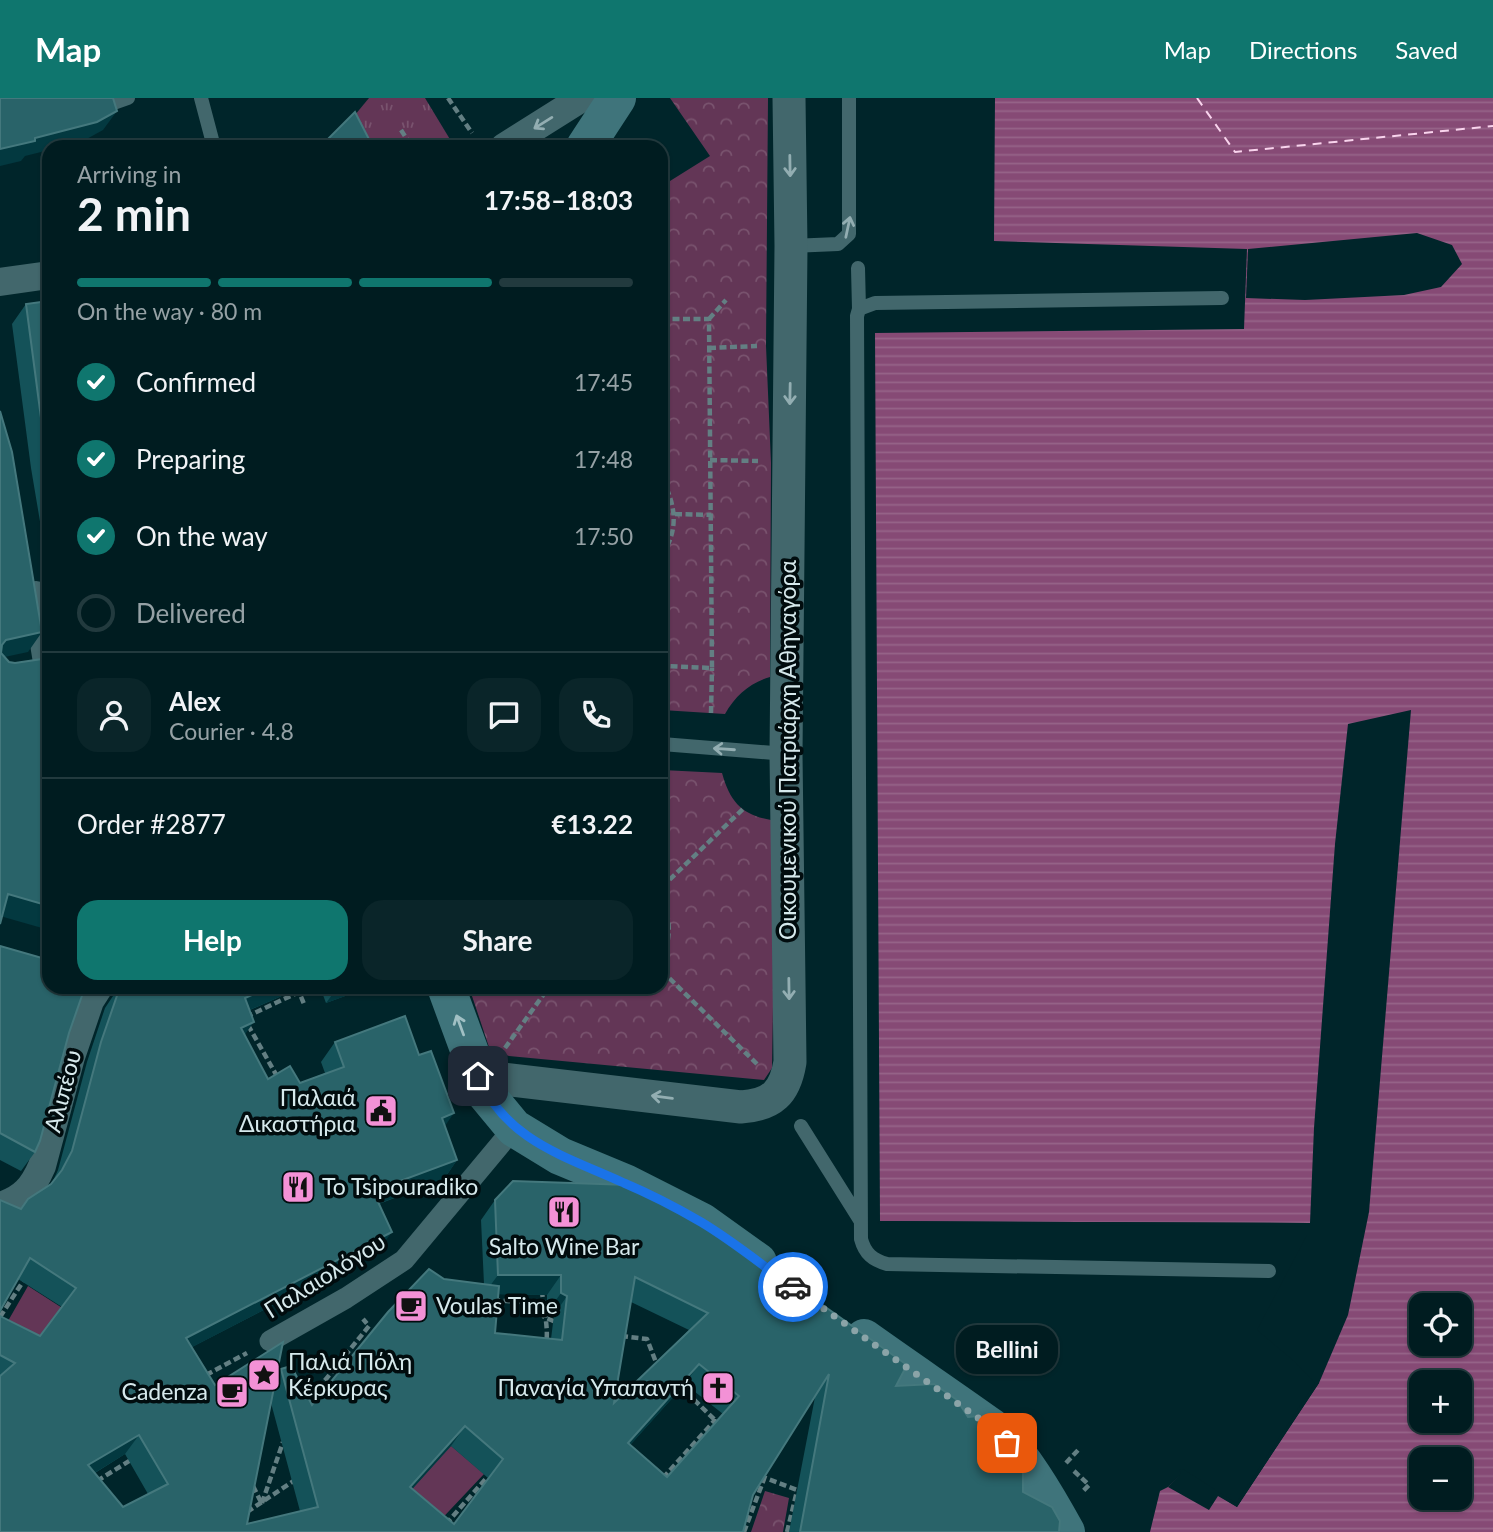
<!DOCTYPE html>
<html lang="en">
<head>
<meta charset="utf-8">
<style>
	:root { --surface:#001c20; --page:#0a2529; --text:#f1f3f6; --muted:#95a1a5; --line:#223a3e; --accent:#0f766e }
	body { margin:0; font-family:Lato,sans-serif; background:var(--page); color:var(--text); height:100vh; display:flex; flex-direction:column; font-size:26px; white-space:nowrap }
	* { box-sizing:border-box; margin:0 }
	p { font-size:23px; color:var(--muted) }
	.icon { flex:none; width:38px; height:38px; fill:none; stroke:currentColor; stroke-width:2; stroke-linecap:round; stroke-linejoin:round }
	.map { position:relative; flex:1; overflow:hidden }
	.drawer { position:absolute; left:42px; top:42px; width:626px; height:854px; display:flex; flex-direction:column; background:var(--surface); border-radius:21px; box-shadow:0 2px 5px #0004,0 0 0 2px var(--line) }
	.drawer>* { flex:none }
	.controls { position:absolute; left:1409px; top:1195px; display:grid; gap:14px }
	.controls a { display:grid; place-items:center; width:63px; height:63px; border-radius:14px; background:var(--surface); box-shadow:0 2px 5px #0004,0 0 0 2px var(--line); font-size:35px }
	.pin { position:absolute; display:grid; place-items:center; width:60px; height:60px; color:#fff; margin:-30px; border-radius:14px; box-shadow:0 4px 10px #0006 }
	.courier { position:absolute; display:grid; place-items:center; width:70px; height:70px; margin:-35px; border:5px solid #1a73e8; border-radius:50%; background:#fff; color:#222; box-shadow:0 2px 9px #0007 }
	.bubble { position:absolute; height:49px; border-radius:21px; background:var(--surface); box-shadow:0 2px 5px #0004,0 0 0 2px var(--line); font-size:23px; font-weight:700; line-height:49px; text-align:center }
	.head em { font-style:normal; font-weight:700 }
	.head div { display:flex; flex-direction:column-reverse }
	.head { display:flex; align-items:center; justify-content:space-between; height:119px; padding:0 35px }
	h1 { font-size:46px; font-weight:700; line-height:52px }
	.bar { display:grid; grid-template-columns:repeat(4,1fr); gap:10px 7px; align-content:center; height:84px; padding:0 35px }
	.bar i { height:9px; border-radius:5px; background:var(--line) }
	.bar .current { background:var(--accent) }
	.bar p { grid-column:span 4 }
	.line { display:flex; align-items:center; gap:18px; padding:0 35px; border-top:2px solid var(--line) }
	.line div { flex:1 }
	.round { display:grid; place-items:center; flex:none; width:74px; height:74px; border-radius:21px; background:var(--page) }
	ol { padding:0 35px; list-style:none }
	li { display:flex; align-items:center; gap:21px; height:77px }
	li p { margin-inline-start:auto }
	li .icon { padding:7px; border-radius:50%; background:var(--accent); color:#fff; stroke-width:4 }
	li:last-child { color:var(--muted) }
	li i { width:38px; height:38px; border:4px solid var(--line); border-radius:50% }
	.cta { display:flex; gap:14px; margin-top:auto; padding:14px 35px }
	.cta a { flex:1; height:80px; border-radius:21px; background:var(--accent); color:#fff; font-size:28px; font-weight:700; line-height:80px; text-align:center }
	.cta a+a { background:var(--page); color:var(--text) }
	header { display:flex; align-items:center; gap:42px; box-sizing:border-box; height:98px; padding:0 35px; background:var(--accent); color:#fff }
	header strong { font-size:33px }
	nav { display:flex; gap:38px; margin-inline-start:auto; font-size:24px }
	.map>svg:first-child { display:block }
</style>
</head>
<body>
<header>
<strong>Map</strong>
<nav><a>Map</a><a>Directions</a><a>Saved</a></nav>
</header>
<div class="map">
<svg width="1493" height="1434" viewBox="0 0 1493 1434">
	<defs>
		<pattern id="grass-tufts" width="24" height="20" patternUnits="userSpaceOnUse" patternTransform="scale(1.75)"><rect width="24" height="20" fill="#633656"/><path d="M3 7l-1-3M5 7V3M7 7l1-3M15 17l-1-3M17 17v-4M19 17l1-3" fill="none" stroke="#79536e"/></pattern>
		<pattern id="park-crowns" width="20" height="18" patternUnits="userSpaceOnUse" patternTransform="scale(1.75)"><rect width="20" height="18" fill="#633656"/><path d="M2 6a3 3 0 1 1 6 0M12 15a3 3 0 1 1 6 0" fill="none" stroke="#79536e"/></pattern>
		<pattern id="water-rules" width="6" height="5" patternUnits="userSpaceOnUse" patternTransform="scale(1.75)"><rect width="6" height="5" fill="#864a75"/><path d="M0 2.5h6" fill="none" stroke="#966489"/></pattern>
	</defs>
	<rect width="100%" height="100%" fill="#00252a"/>
	<path fill="url(#grass-tufts)" d="M 369,0 L 425,0 L 451,43 L 442,49 L 355,49 L 345,29 Z"/>
	<path fill="url(#park-crowns)" d="M 670,0 L 768,0 L 766,248 L 771,365 L 770,579 C 750,585 736,597 725,616 L 662,612 L 662,88 L 710,58 Z
		M 662,672 L 722,675 C 731,707 744,718 776,723 L 772,970 L 764,982 L 509,958 L 490,952 L 469,889 L 662,889 Z
		M 765,1393 L 789,1400 L 783,1434 L 751,1434 Z"/>
	<path fill="#633656" d="M 28,1188 L 67,1213 L 40,1242 L 0,1237 Z
		M 443,1341 L 484,1376 L 433,1430 L 403,1401 L 427,1374 Z"/>
	<path fill="url(#water-rules)" fill-rule="evenodd" d="M 995,0 L 1493,0 L 1493,1434 L 1150,1434 L 1160,1393 L 1168,1389 L 1182,1375 L 1237,1409 L 1319,1285 L 1310,1125 L 880,1123 L 875,235 L 1244,231 L 1247,151 L 994,143 ZM 1421,1208 L 1460,1208 L 1460,1246 L 1421,1246 ZM 1421,1284 L 1460,1284 L 1460,1323 L 1421,1323 ZM 1421,1362 L 1460,1362 L 1460,1400 L 1421,1400 Z"/>
	<path fill="#00252a" d="M 1417,135 L 1452,147 L 1462,166 L 1441,189 L 1404,197 L 1305,202 L 1246,200 L 1248,151 Z
		M 1411,612 L 1369,1114 L 1348,1217 L 1319,1285 L 1237,1409 L 1218,1398 L 1209,1412 L 1168,1389 L 1181,1375 L 1179,1372 L 1183,1371 L 1236,1405 L 1315,1285 L 1294,1263 L 1257,1232 L 1307,1137 L 1307,1129 L 877,1125 L 880,1123 L 1310,1125 L 1314,1030 L 1335,746 L 1348,626 Z"/>
	<g fill="none" stroke-linecap="round" stroke-linejoin="round">
		<path stroke="#f9d4ed" stroke-width="2" stroke-dasharray="9 7" stroke-linecap="butt" d="M 1197,0 L 1235,54 L 1493,28"/>
		<path stroke="#637f83" stroke-width="4.5" stroke-dasharray="7 3.5" stroke-linecap="butt" d="M 448,0 L 472,35
			M 401,32 L 412,49
			M 662,91 L 667,99
			M 662,221 L 709,221 L 712,570 L 662,568
			M 709,221 L 726,202
			M 709,250 L 757,248
			M 710,362 L 758,363
			M 662,381 C 676,407 679,432 662,457
			M 675,416 L 711,417
			M 711,615 L 712,570
			M 662,789 L 743,711
			M 662,805 C 672,822 670,843 662,861
			M 662,873 L 757,966
			M 297,889 L 304,906
			M 586,889 C 600,892 617,895 630,889
			M 246,919 L 299,894
			M 248,927 L 278,980
			M 505,950 L 549,889
			M 542,1192 C 543,1210 549,1229 546,1246
			M 493,1202 L 536,1205 L 544,1219 L 558,1225
			M 0,1219 L 24,1182
			M 621,1238 L 647,1241 L 657,1267
			M 206,1277 L 247,1255
			M 679,1287 L 720,1327
			M 305,1307 L 369,1228 L 363,1221
			M 1066,1365 L 1080,1350
			M 1074,1373 L 1089,1387 L 1083,1393
			M 760,1378 L 800,1393
			M 663,1380 L 716,1321
			M 97,1383 L 134,1360
			M 253,1388 L 262,1406
			M 262,1405 L 283,1344
			M 247,1414 L 295,1382
			M 439,1434 L 490,1376
			M 744,1434 L 764,1381
			M 787,1434 L 797,1393"/>
		<path stroke="#42676c" stroke-width="14" d="M 201,0 L 214,49
			M 111,6 L 128,0
			M 791,148 L 838,146 L 849,136 L 849,0
			M 858,170 L 859,211
			M 1222,200 L 875,205 L 859,211 L 857,218 L 861,1141 C 865,1156 873,1162 887,1166 L 1269,1173
			M 662,646 L 786,656
			M 801,1028 L 860,1122"/>
		<path stroke="#42676c" stroke-width="21" d="M 270,1243 L 346,1200 L 404,1162 L 514,1030"/>
		<path stroke="#42676c" stroke-width="28" d="M 504,49 L 582,0
			M 0,184 L 49,177
			M 36,497 L 47,564
			M 0,1108 C 23,1101 33,1089 42,1068 L 71,959 L 90,903 L 99,889"/>
		<path stroke="#42676c" stroke-width="33" d="M 478,978 L 741,1009 C 772,1007 785,995 790,964 L 786,656 L 791,148 L 789,0"/>
		<path stroke="#3f747b" stroke-width="38" d="M 585,49 L 617,0
			M 446,889 L 485,995 L 514,1030 L 560,1058 L 625,1085 L 702,1124 L 758,1164
			M 864,1240 C 906,1270 949,1299 991,1329 C 1019,1350 1049,1403 1066,1434"/>
	</g>
	<path fill="#145259" fill-rule="evenodd" d="M 49,203 L 49,477 L 31,370 L 12,226 L 26,206 Z
		M 0,848 L 69,935 L 35,1054 L 21,1073 L 0,1062 Z
		M 115,889 L 302,889 L 250,912 L 245,937 L 268,981 L 300,985 L 325,975 L 321,964 L 335,944 L 445,1028 L 457,1062 L 444,1081 L 379,1106 L 378,1153 L 192,1249 L 215,1287 L 276,1278 L 281,1271 L 312,1307 L 444,1181 L 484,1186 L 481,1122 L 495,1102 L 896,1288 L 968,1319 L 1023,1394 L 1059,1434 L 789,1434 L 815,1299 L 753,1397 L 743,1434 L 0,1434 L 0,1218 L 40,1238 L 62,1209 L 18,1181 L 21,1111 L 52,1085 L 58,1072 L 87,964 L 105,910 L 113,898 ZM 498,1196 L 547,1197 L 547,1215 L 554,1217 L 551,1241 L 495,1235 ZM 631,1204 L 689,1232 L 614,1305 ZM 685,1286 L 723,1316 L 667,1379 L 630,1347 ZM 271,1305 L 300,1413 L 247,1426 ZM 451,1348 L 488,1380 L 454,1426 L 412,1391 ZM 125,1356 L 148,1396 L 123,1409 L 95,1375 Z
		M 320,889 L 370,889 L 326,905 Z"/>
	<path fill="#033940" d="M 117,13 L 103,32 L 83,43 L 61,49 L 49,49 L 49,52 L 25,58 L 21,63 L 0,68 L 0,51 Z
		M 42,534 L 28,554 L 0,560 L 0,550 L 6,542 Z
		M 8,796 L 49,808 L 49,832 L 0,818 Z
		M 270,889 L 302,889 L 231,920 L 245,900 Z
		M 338,889 L 370,889 L 326,905 Z
		M 254,924 L 240,943 L 241,930 Z
		M 454,1015 L 440,1035 L 442,1020 Z
		M 457,1062 L 444,1081 L 359,1113 L 373,1093 Z
		M 392,1134 L 378,1153 L 173,1259 L 186,1240 Z
		M 498,1177 L 561,1177 L 547,1197 L 484,1196 Z
		M 561,1195 L 567,1198 L 554,1217 L 547,1215 Z
		M 699,1266 L 685,1286 L 614,1365 L 628,1345 Z
		M 465,1328 L 451,1348 L 396,1409 L 410,1389 Z
		M 139,1337 L 125,1356 L 75,1387 L 88,1367 Z"/>
	<path fill="#296369" stroke="#44787d" stroke-width="2" fill-rule="evenodd" d="M 0,0 L 113,0 L 117,13 L 97,24 L 35,40 L 35,43 L 0,51 Z
		M 355,14 L 373,49 L 320,49 Z
		M 49,203 L 49,376 L 45,350 L 26,206 Z
		M 0,313 L 12,354 L 42,534 L 6,542 L 2,547 L 1,555 L 9,564 L 15,565 L 49,560 L 49,808 L 8,796 L 0,826 Z
		M 0,848 L 49,862 L 49,889 L 85,889 L 69,935 L 40,1043 L 35,1054 L 0,1035 Z
		M 120,889 L 270,889 L 245,900 L 254,924 L 241,930 L 268,981 L 290,968 L 300,985 L 344,969 L 335,944 L 405,918 L 419,957 L 431,953 L 454,1015 L 442,1020 L 457,1062 L 373,1093 L 392,1134 L 186,1240 L 215,1287 L 283,1244 L 247,1426 L 318,1409 L 281,1271 L 291,1268 L 312,1307 L 388,1214 L 429,1171 L 444,1181 L 499,1188 L 495,1235 L 562,1242 L 567,1198 L 561,1195 L 561,1177 L 498,1177 L 495,1102 L 513,1083 L 629,1087 L 734,1144 L 907,1267 L 896,1288 L 934,1286 L 957,1302 L 968,1319 L 979,1318 L 1000,1336 L 1023,1365 L 1023,1394 L 1052,1409 L 1060,1423 L 1059,1434 L 800,1434 L 829,1276 L 753,1397 L 743,1434 L 0,1434 L 0,1278 L 15,1265 L 0,1257 L 0,1218 L 40,1238 L 76,1190 L 30,1160 L 0,1213 L 0,1102 L 21,1111 L 28,1101 L 51,1086 L 62,1072 L 72,1053 L 101,944 ZM 635,1179 L 708,1215 L 614,1305 ZM 699,1266 L 739,1298 L 667,1379 L 628,1345 ZM 465,1328 L 503,1361 L 454,1426 L 410,1389 ZM 139,1337 L 168,1386 L 123,1409 L 88,1367 Z"/>
	<defs><path id="oneway-shaft" d="M-6 0H5M1.5-3L5.5 0L1.5 3" fill="none" stroke-width="1.6" stroke-linecap="round" stroke-linejoin="round" transform="scale(1.75)"/></defs>
	<g stroke="#93aeb2">
		<use href="#oneway-shaft" transform="translate(543 25) rotate(148)"/>
		<use href="#oneway-shaft" transform="translate(790 68) rotate(89)"/>
		<use href="#oneway-shaft" transform="translate(848 129) rotate(-78)"/>
		<use href="#oneway-shaft" transform="translate(790 296) rotate(91)"/>
		<use href="#oneway-shaft" transform="translate(724 651) rotate(-176)"/>
		<use href="#oneway-shaft" transform="translate(789 891) rotate(89)"/>
		<use href="#oneway-shaft" transform="translate(662 999) rotate(-173)"/>
	</g>
	<use stroke="#a1c0c4" href="#oneway-shaft" transform="translate(460 927) rotate(-110)"/>
	<g fill="none" stroke-linecap="round" stroke-linejoin="round">
		<path stroke="#8ba4a8" stroke-width="7" stroke-dasharray="0 12.6" d="M 793,1189 L 991,1329 L 1007,1345"/>
		<path stroke="#1a73e8" stroke-width="9" d="M 478,978 C 506,1043 565,1058 624,1085 C 650,1096 677,1110 701,1124 C 733,1143 763,1168 793,1189"/>
	</g>
	<defs>
		<symbol id="civic-square" viewBox="-11 -11 22 22"><rect x="-9" y="-9" width="18" height="18" rx="4" fill="#f391d6" stroke="#010c0e"/><path d="M-.6-6.5H3V-4.5H.6V-3L4-1V1h2V6H-6V1h2V-1L-.6-3ZM-1.2 2.5V6h2.4V2.5Z" fill="#111"/></symbol>
		<symbol id="restaurant-square" viewBox="-11 -11 22 22"><rect x="-9" y="-9" width="18" height="18" rx="4" fill="#f391d6" stroke="#010c0e"/><path d="M-5-6h1v4h1v-4h1v4h1v-4h1v5L-1.5 .5V6h-2V.5L-5-1ZM5-6V6H3V1.5H1.5Q1.5-4 5-6Z" fill="#111"/></symbol>
		<symbol id="cafe-square" viewBox="-11 -11 22 22"><rect x="-9" y="-9" width="18" height="18" rx="4" fill="#f391d6" stroke="#010c0e"/><path d="M-5.5-4.5H6V0H3Q3 3.5 0 3.5H-2.5Q-5.5 3.5-5.5 0ZM3-3.2v2h1.7v-2ZM-6 4.5H4V6H-6Z" fill="#111"/></symbol>
		<symbol id="sight-square" viewBox="-11 -11 22 22"><rect x="-9" y="-9" width="18" height="18" rx="4" fill="#f391d6" stroke="#010c0e"/><path d="M0-6L1.8-2.2L6-1.7L2.9 1.2L3.7 5.4L0 3.3L-3.7 5.4L-2.9 1.2L-6-1.7L-1.8-2.2Z" fill="#111"/></symbol>
		<symbol id="church-square" viewBox="-11 -11 22 22"><rect x="-9" y="-9" width="18" height="18" rx="4" fill="#f391d6" stroke="#010c0e"/><path d="M-1.2-6h2.4v3.5h3.3v2.4h-3.3V6h-2.4V-.1h-3.3v-2.4h3.3Z" fill="#111"/></symbol>
	</defs>
	<g fill-rule="evenodd">
		<use href="#civic-square" x="362" y="994" width="38" height="38"/>
		<use href="#restaurant-square" x="279" y="1070" width="38" height="38"/>
		<use href="#restaurant-square" x="545" y="1095" width="38" height="38"/>
		<use href="#cafe-square" x="392" y="1189" width="38" height="38"/>
		<use href="#sight-square" x="245" y="1258" width="38" height="38"/>
		<use href="#church-square" x="699" y="1271" width="38" height="38"/>
		<use href="#cafe-square" x="213" y="1275" width="38" height="38"/>
	</g>
	<g text-anchor="middle" stroke-width="7" stroke-linejoin="round" paint-order="stroke">
		<g font-size="23" fill="#d6e9ec" stroke="#010c0e">
			<text transform="translate(788 652) rotate(-90)" y="8">Οικουμενικού Πατριάρχη Αθηναγόρα</text>
			<text transform="translate(63 993) rotate(-75)" y="8">Αλιπέου</text>
			<text transform="translate(325 1178) rotate(-32)" y="8">Παλαιολόγου</text>
		</g>
		<g font-size="23" fill="#d6e9ec" stroke="#010c0e" text-anchor="end">
			<text x="356" y="1008">Παλαιά<tspan x="356" dy="26">Δικαστήρια</tspan></text>
			<text x="322" y="1097" text-anchor="start">To Tsipouradiko</text>
			<text x="564" y="1157" text-anchor="middle">Salto Wine Bar</text>
			<text x="436" y="1216" text-anchor="start">Voulas Time</text>
			<text x="288" y="1272" text-anchor="start">Παλιά Πόλη<tspan x="288" dy="26">Κέρκυρας</tspan></text>
			<text x="694" y="1298">Παναγία Υπαπαντή</text>
			<text x="208" y="1302">Cadenza</text>
		</g>
	</g>
</svg>
<div class="controls">
<a><svg class="icon" aria-label="locate" viewBox="0 0 24 24"><circle cx="12" cy="12" r="6"/><path d="M12 2v4M12 18v4M2 12h4M18 12h4"/></svg></a>
<a>+</a>
<a>−</a>
</div>
<div class="pin" style="left:1007px;top:1345px;background:#ea580c"><svg class="icon" aria-label="bag" viewBox="0 0 24 24"><path d="M5 8h14l-1 12H6zM9 8a3 3 0 0 1 6 0"/></svg></div>
<div class="pin" style="left:478px;top:978px;background:#1f2937"><svg class="icon" aria-label="home" viewBox="0 0 24 24"><path d="M3 11l9-7 9 7M6 9v11h12V9"/></svg></div>
<div class="courier" style="left:793px;top:1189px"><svg class="icon" aria-label="car" viewBox="0 0 24 24"><path d="M5 17H2v-5l4-1 3-4h7l3 4 3 1v5h-3M9 17h6M6 11h13"/><circle cx="7" cy="17" r="2"/><circle cx="17" cy="17" r="2"/></svg></div>
<div class="bubble" style="left:956px;top:1227px;width:102px">Bellini</div>
<section class="drawer">
<div class="head"><div><h1>2 min</h1><p>Arriving in</p></div><em>17:58–18:03</em></div>
<div class="bar"><i class="current"></i><i class="current"></i><i class="current"></i><i></i><p>On the way · 80 m</p></div>
<ol>
<li><svg class="icon" aria-label="check" viewBox="0 0 24 24"><path d="M5 12l5 5 9-10"/></svg>Confirmed<p>17:45</p></li>
<li><svg class="icon" aria-label="check" viewBox="0 0 24 24"><path d="M5 12l5 5 9-10"/></svg>Preparing<p>17:48</p></li>
<li><svg class="icon" aria-label="check" viewBox="0 0 24 24"><path d="M5 12l5 5 9-10"/></svg>On the way<p>17:50</p></li>
<li><i></i>Delivered</li>
</ol>
<div class="line" style="height:126px"><a class="round"><svg class="icon" aria-label="person" viewBox="0 0 24 24"><circle cx="12" cy="8" r="4"/><path d="M4 21q1-7 8-7t8 7"/></svg></a><div><b>Alex</b><p>Courier · 4.8</p></div><a class="round"><svg class="icon" aria-label="chat" viewBox="0 0 24 24"><path d="M4 5h16v11H9l-5 4z"/></svg></a><a class="round"><svg class="icon" aria-label="phone" viewBox="0 0 24 24"><path d="M5 4h4l2 5-3 2q2 4 5 5l2-3 5 2v4C11 20 4 13 5 4z"/></svg></a></div>
<div class="line" style="height:91px"><div>Order #2877</div><b>€13.22</b></div>
<div class="cta"><a>Help</a><a>Share</a></div>
</section>
</div>
</body>
</html>
